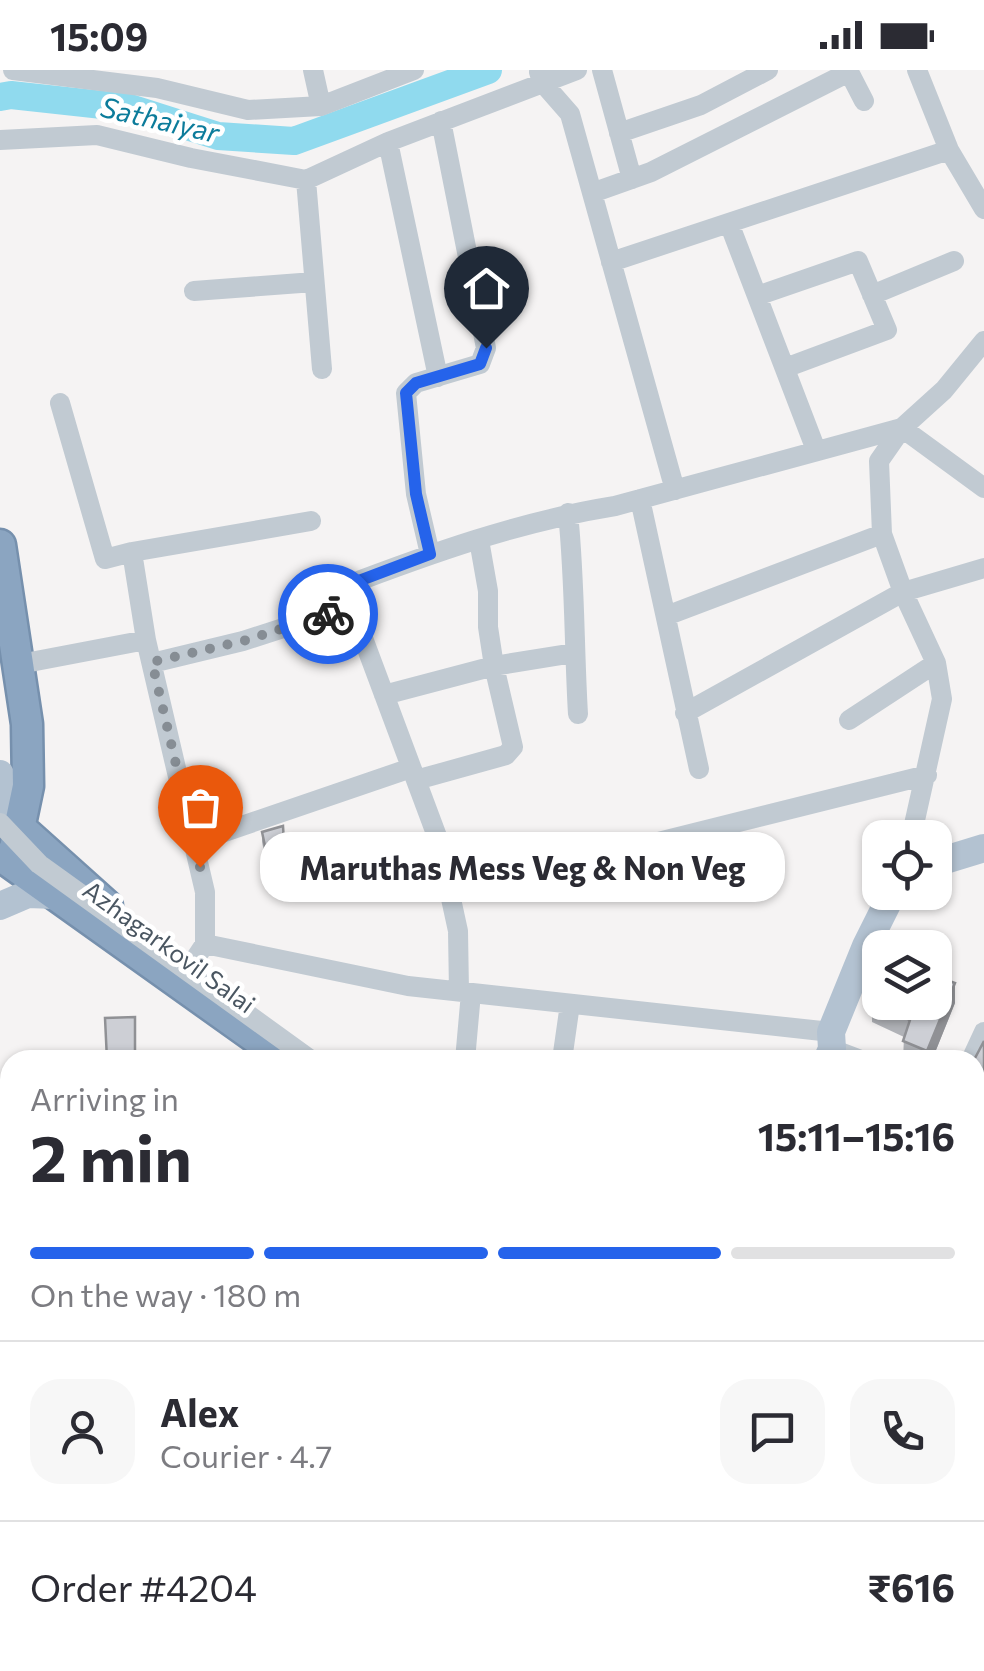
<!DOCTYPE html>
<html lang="en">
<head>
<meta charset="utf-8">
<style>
	:root { --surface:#fff; --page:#f7f7f7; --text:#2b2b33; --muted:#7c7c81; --line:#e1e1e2; --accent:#2563eb }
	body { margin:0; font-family:Commissioner,sans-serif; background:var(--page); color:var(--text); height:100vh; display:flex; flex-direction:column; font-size:38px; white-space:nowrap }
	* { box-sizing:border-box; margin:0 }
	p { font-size:32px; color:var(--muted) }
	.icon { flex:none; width:55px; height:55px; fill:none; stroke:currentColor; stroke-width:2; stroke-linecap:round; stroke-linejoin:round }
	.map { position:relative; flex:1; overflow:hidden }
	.details { position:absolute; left:0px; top:980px; width:985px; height:622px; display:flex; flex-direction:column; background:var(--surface); border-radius:30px 30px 0 0; box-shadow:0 2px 8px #0004 }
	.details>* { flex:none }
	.fabs { position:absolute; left:862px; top:750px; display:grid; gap:20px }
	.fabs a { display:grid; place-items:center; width:90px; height:90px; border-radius:20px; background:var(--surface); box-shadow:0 2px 8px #0004; font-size:50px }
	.pin { position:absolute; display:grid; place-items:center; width:85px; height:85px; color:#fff; margin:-102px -42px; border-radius:50% 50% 50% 0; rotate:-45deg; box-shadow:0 0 10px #0007 }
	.pin .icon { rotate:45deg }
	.courier { position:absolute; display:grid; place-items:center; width:100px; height:100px; margin:-50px; border:8px solid #2563eb; border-radius:50%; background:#fff; color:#222; box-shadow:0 2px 12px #0007 }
	.bubble { position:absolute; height:70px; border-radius:30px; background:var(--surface); box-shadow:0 2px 8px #0004; font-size:32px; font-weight:700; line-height:70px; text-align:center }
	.overview em { font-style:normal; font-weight:700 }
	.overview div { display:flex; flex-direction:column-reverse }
	.overview { display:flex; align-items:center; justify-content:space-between; height:170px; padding:0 30px }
	h1 { font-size:65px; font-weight:700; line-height:75px }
	.bar { display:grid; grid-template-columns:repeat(4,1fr); gap:15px 10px; align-content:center; height:120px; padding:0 30px }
	.bar i { height:12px; border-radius:8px; background:var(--line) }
	.bar .active { background:var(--accent) }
	.bar p { grid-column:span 4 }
	.line { display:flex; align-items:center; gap:25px; padding:0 30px; border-top:2px solid var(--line) }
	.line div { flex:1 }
	.round { display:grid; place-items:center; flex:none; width:105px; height:105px; border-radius:30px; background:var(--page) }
	.status { display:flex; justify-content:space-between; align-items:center; height:70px; padding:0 50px; background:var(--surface); direction:ltr }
	.status svg { height:28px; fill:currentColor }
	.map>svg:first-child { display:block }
</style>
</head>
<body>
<div class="status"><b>15:09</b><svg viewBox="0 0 49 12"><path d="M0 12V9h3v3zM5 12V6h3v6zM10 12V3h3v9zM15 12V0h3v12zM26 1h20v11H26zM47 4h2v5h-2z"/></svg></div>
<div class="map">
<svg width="984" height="1601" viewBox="0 0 984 1601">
	<rect width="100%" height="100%" fill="#f5f3f3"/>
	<path fill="#c3f1d5" d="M 0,1548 L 10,1550 L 10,1592 L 177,1593 L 176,1601 L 0,1601 Z"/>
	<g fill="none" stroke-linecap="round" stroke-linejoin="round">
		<path stroke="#90daee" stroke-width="28" d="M 0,27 L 11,25 L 130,38 L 218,66 L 294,71 L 488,0"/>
		<defs>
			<path id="highway" d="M 0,475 L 27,654 L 28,716 L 15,778
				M 20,758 L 107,836
				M 4,788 L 287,990
				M 975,1316 L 984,1312
				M 975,1480 L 984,1489"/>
		</defs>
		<use href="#highway" stroke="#7690ad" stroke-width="35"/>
		<path stroke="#c1cad2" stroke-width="20" d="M 13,0 L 157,18 L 248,40 L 321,36 L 414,0
			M 313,0 L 321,36
			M 602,0 L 632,109
			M 848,0 L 864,31
			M 917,0 L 949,80 L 984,139
			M 539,2 L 542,12 L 570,44 L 675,420
			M 619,63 L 701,35 L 768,0
			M 0,70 L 97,65 L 191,88 L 306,110 L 388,72 L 577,0
			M 388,72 L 438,307
			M 306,110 L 322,299
			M 592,123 L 651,102 L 849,2
			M 729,153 L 816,380
			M 611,192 L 949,80
			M 194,221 L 314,212
			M 872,225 L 954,191
			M 757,226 L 858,191 L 887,260 L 785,298
			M 60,333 L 105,489 L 132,482 L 146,570 L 205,822 L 205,874 L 191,895
			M 902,358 L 984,418
			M 640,429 L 699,699
			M 568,443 C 575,510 574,577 578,644
			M 132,482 L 311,451
			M 430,484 L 416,424 L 406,323 L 416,313 L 480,294 L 486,278 L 441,51
			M 666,546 L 882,464
			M 152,593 L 243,571 L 351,536
			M 20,594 L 146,570
			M 384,625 L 494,596 L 574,583
			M 685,643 L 903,522 L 984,498
			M 849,650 L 936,593
			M 416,710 L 506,685 L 513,677 L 494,596 L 488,557 L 488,521 L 479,470
			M 911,768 L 942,629 L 936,593 L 903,522 L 882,464 L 879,391 L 902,358 L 944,320 L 984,271
			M 195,772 L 411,698
			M 450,824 L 927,705
			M 205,874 L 408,916 L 831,962
			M 459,922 L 458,861 L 438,769 L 351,536 L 340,518 C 429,484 521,451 615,436 L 902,358
			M 832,979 L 861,990
			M 465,990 L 471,923
			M 562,990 L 570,934
			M 971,990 L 984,962
			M 975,1448 L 984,1459
			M 718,1592 L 719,1601"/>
		<path stroke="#b3c2d1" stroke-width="28" d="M 0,704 L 20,758
			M 935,793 L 984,778
			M 0,836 L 28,824 L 55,825
			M 827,990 L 832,979 L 831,962 L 866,876 L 893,822"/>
		<use href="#highway" stroke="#8ba5c1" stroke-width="30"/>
		<path stroke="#c1cad2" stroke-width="20" d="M 0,753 L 39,794 L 311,990"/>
	</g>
	<path fill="#b0b2b7" d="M 262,762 L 284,772 L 284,782 L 265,786 L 262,772 Z
		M 872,932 L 955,933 L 932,990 L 903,990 L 904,967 L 872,952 Z
		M 984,971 L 984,1095 L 975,1091 L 975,990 Z
		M 10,1094 L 10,1196 L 0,1200 L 0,1127 L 1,1126 L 0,1123 L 0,1098 Z
		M 0,1224 L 10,1250 L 5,1392 L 0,1380 Z
		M 213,1592 L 302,1592 L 296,1601 L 213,1601 Z
		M 587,1592 L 614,1592 L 614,1596 Z"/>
	<path fill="#909195" d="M 955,913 L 955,933 L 932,990 L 927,990 L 927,981 Z
		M 10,1178 L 10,1196 L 0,1200 L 0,1182 Z
		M 10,1370 L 10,1389 L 5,1392 L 5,1373 Z
		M 288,1592 L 302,1592 L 296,1601 L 288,1601 Z"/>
	<path fill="#cdcfd5" stroke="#909195" stroke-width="2.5" d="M 283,756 L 284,772 L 265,776 L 262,762 Z
		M 935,906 L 955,913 L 927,981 L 903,971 L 910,950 L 872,932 L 880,915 L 880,932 L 935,932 Z
		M 135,947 L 135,990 L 107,990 L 105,948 Z
		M 984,971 L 984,1075 L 975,1071 L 974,990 Z
		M 10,1094 L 10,1178 L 0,1182 L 0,1127 L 8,1123 L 0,1104 L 0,1098 Z
		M 0,1224 L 10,1250 L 10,1370 L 5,1373 L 0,1361 Z
		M 12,1592 L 63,1592 L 62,1601 L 11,1601 Z
		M 214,1592 L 248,1592 L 249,1601 L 214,1601 Z
		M 410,1592 L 427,1592 L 427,1601 L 410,1601 Z
		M 441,1592 L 475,1592 L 472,1601 L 439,1601 Z
		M 772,1592 L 940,1592 L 948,1601 L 774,1601 Z"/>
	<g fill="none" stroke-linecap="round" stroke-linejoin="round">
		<path stroke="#868d94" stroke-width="10" stroke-dasharray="0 18" d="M 200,797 L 152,592 L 243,571 L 328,544"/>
		<path stroke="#2563eb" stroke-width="12" d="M 328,544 L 351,536 L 340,518 L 430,484 L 416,424 L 406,323 L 416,313 L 480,294 L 486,278"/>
	</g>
	<g text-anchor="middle" stroke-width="9" stroke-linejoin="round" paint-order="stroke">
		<g font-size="25" fill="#4a5661" stroke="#fff">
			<text transform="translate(169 877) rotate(36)" y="9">Azhagarkovil Salai</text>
		</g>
		<g font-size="28" font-style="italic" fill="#0c7c9b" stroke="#fff">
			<text transform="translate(160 50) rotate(13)" y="10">Sathaiyar</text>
		</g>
	</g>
</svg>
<div class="fabs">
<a><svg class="icon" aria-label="locate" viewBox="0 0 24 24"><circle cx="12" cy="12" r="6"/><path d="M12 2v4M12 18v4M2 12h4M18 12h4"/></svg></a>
<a><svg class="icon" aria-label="layers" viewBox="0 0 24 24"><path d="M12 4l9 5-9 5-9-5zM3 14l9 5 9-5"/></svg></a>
</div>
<div class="pin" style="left:200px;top:797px;background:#ea580c"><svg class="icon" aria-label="bag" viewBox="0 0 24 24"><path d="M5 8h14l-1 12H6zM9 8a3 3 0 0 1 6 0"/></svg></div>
<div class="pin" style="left:486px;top:278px;background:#1f2937"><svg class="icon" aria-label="home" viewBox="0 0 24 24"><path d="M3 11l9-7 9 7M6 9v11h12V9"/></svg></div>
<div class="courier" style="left:328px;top:544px"><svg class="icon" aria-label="bike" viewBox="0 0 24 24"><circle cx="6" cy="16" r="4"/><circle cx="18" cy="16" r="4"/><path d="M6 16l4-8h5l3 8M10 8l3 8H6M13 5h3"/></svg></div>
<div class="bubble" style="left:260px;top:762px;width:525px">Maruthas Mess Veg &amp; Non Veg</div>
<section class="details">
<div class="overview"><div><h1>2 min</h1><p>Arriving in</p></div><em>15:11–15:16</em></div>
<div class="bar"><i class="active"></i><i class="active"></i><i class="active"></i><i></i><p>On the way · 180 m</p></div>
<div class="line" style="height:180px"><a class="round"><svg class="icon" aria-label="person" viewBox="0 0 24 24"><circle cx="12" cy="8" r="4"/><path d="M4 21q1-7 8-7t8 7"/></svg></a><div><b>Alex</b><p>Courier · 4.7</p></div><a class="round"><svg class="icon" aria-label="chat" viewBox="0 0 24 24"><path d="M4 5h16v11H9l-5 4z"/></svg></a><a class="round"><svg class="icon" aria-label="phone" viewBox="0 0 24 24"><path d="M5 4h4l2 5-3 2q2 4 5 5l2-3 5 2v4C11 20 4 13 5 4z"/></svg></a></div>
<div class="line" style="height:130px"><div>Order #4204</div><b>₹616</b></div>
</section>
</div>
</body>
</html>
